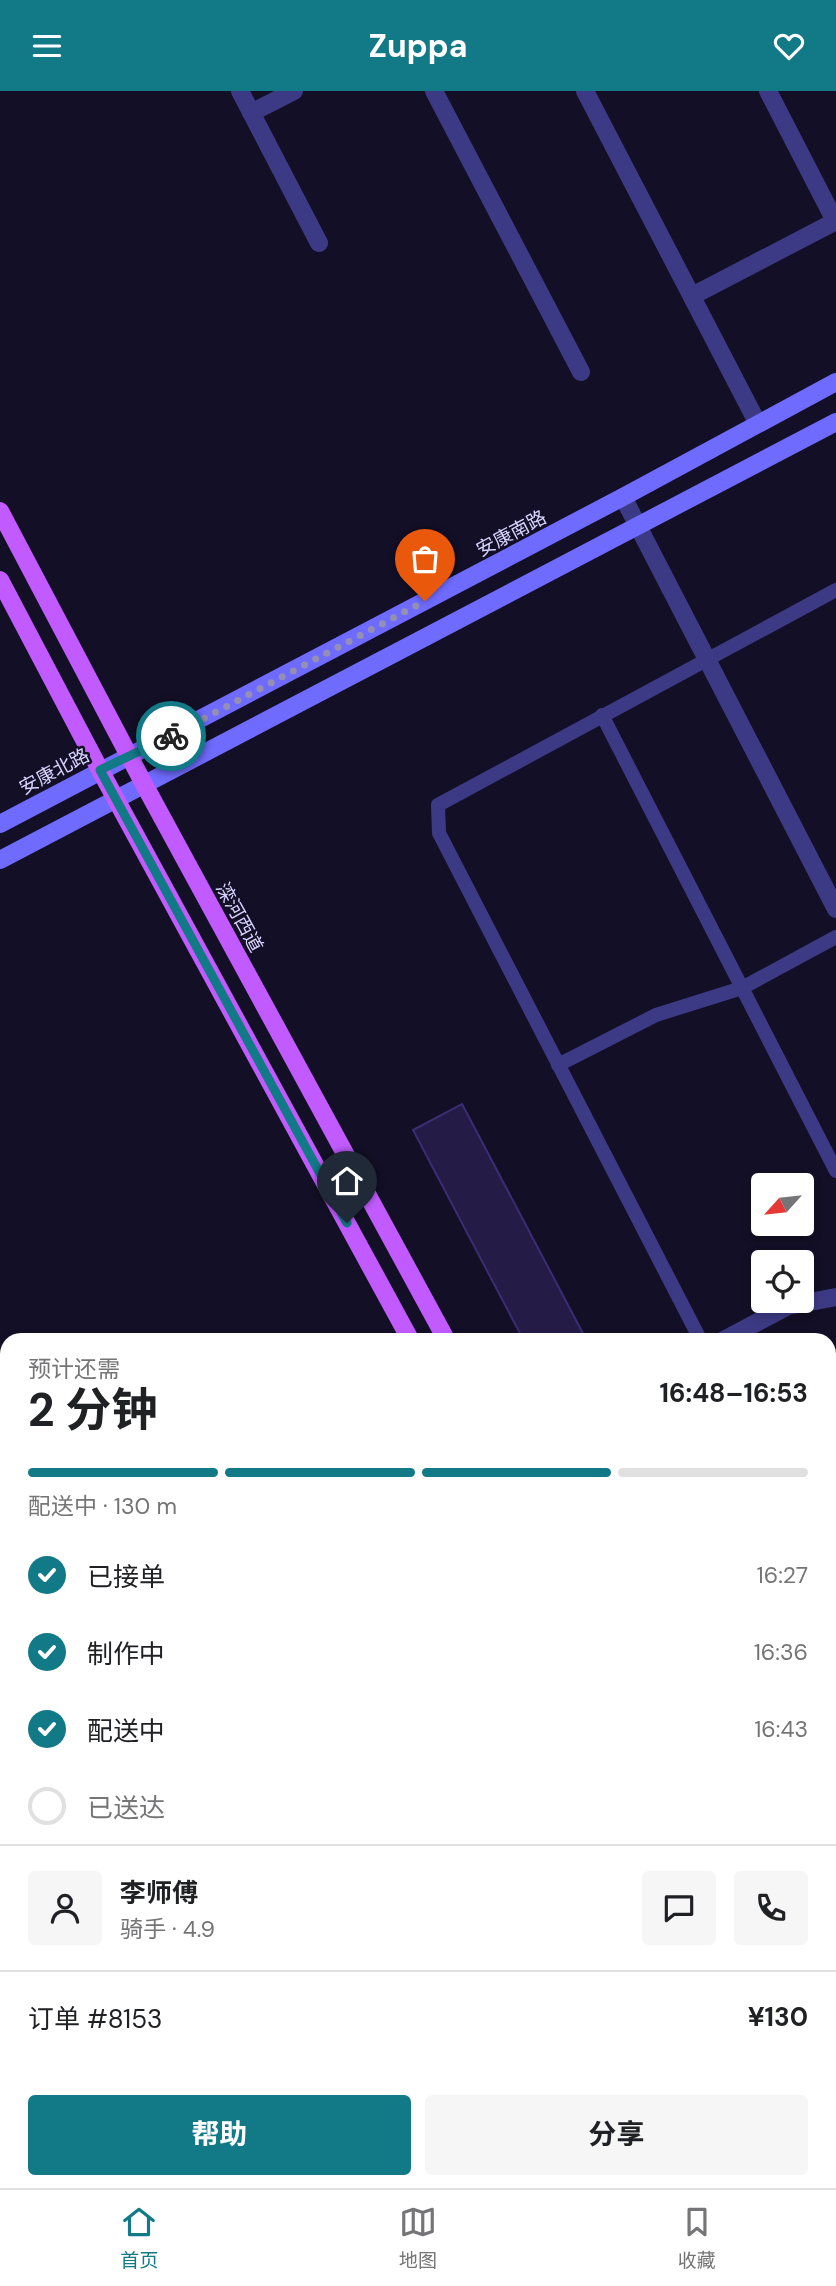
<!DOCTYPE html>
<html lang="zh">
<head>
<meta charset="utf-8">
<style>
	:root { --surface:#fff; --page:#f6f6f6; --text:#202124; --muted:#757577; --line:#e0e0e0; --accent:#127987 }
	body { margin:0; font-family:"DM Sans","Noto Sans SC",sans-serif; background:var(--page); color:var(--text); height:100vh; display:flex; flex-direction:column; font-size:26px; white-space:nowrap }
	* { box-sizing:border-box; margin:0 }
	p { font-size:23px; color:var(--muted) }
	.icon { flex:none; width:38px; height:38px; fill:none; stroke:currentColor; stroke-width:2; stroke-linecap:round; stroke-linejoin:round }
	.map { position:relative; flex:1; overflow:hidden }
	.details { position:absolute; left:0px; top:1242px; width:836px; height:856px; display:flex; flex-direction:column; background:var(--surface); border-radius:21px 21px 0 0; box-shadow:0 4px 10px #0003 }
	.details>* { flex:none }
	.needle { width:46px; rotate:243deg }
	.fabs { position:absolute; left:751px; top:1082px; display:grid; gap:14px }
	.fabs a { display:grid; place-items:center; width:63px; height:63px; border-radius:7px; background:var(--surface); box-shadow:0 4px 10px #0003; font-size:35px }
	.pin { position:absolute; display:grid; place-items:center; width:60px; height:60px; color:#fff; margin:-72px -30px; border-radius:50% 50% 50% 0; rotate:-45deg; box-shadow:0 0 7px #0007 }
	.pin .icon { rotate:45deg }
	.courier { position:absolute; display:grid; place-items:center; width:70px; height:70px; margin:-35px; border:5px solid #127987; border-radius:50%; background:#fff; color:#222; box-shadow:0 2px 9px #0007 }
	.head em { font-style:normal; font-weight:700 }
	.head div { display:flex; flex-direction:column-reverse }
	.head { display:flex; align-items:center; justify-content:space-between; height:119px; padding:0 28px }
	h1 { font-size:46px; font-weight:700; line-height:52px }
	.bar { display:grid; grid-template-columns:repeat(4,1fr); gap:10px 7px; align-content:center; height:84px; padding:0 28px }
	.bar i { height:9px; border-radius:5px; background:var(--line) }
	.bar .on { background:var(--accent) }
	.bar p { grid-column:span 4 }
	.line { display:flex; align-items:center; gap:18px; padding:0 28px; border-top:2px solid var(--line) }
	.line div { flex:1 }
	.round { display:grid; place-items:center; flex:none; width:74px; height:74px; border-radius:7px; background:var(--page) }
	ol { padding:0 28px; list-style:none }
	li { display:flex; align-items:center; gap:21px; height:77px }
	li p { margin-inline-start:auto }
	li .icon { padding:7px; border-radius:50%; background:var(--accent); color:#fff; stroke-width:4 }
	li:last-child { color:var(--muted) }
	li i { width:38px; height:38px; border:4px solid var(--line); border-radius:50% }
	.cta { display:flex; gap:14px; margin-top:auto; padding:14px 28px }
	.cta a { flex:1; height:80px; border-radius:7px; background:var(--accent); color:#fff; font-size:28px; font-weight:700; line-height:80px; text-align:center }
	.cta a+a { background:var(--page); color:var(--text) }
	header { display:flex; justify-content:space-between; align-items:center; height:91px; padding:0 28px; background:var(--accent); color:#fff; font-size:32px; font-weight:700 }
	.dock { display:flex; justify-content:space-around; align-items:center; height:98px; border-top:2px solid var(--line); background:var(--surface); font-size:19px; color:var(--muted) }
	.dock a { display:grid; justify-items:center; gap:4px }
	.dock .on { color:var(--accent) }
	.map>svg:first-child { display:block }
</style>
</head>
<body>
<header><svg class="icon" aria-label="menu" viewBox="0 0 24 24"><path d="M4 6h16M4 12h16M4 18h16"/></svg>Zuppa<svg class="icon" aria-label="heart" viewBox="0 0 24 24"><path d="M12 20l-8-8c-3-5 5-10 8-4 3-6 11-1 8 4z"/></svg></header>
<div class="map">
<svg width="836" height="2097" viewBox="0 0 836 2097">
	<rect width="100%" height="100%" fill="#130f26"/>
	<path fill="#241b47" stroke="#3b2d73" stroke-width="2" d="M 462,1013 L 587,1250 L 524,1250 L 413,1039 Z
		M 830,1321 L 836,1333 L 836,1430 L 830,1417 Z
		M 830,1712 L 836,1724 L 836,1843 L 830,1831 Z"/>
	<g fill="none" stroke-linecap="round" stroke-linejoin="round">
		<path stroke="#3d3a85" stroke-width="14" d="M 602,624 L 836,1080
			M 558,974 L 656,924 L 742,897 L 836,846
			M 701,1250 L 439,742 L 438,714 L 836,499
			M 830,1499 L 836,1511
			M 830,1675 L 836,1671"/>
		<path stroke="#3d3a85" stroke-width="18" d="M 240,0 L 319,152
			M 434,0 L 581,281
			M 585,0 L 757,331
			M 768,0 L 835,130
			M 251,22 L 294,0
			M 692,205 L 836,130
			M 623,406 L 836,818
			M 722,1250 L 788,1215 L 836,1206
			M 0,1617 L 7,1613
			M 0,1923 L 7,1936
			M 89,2091 L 93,2097
			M 486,2091 L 489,2097
			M 681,2091 L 684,2097
			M 280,2097 L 291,2091"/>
		<path stroke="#6f6bff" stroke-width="18" d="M 0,733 L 623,406 L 836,291
			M 0,769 L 836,331"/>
		<path stroke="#c25bff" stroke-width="18" d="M 0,420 L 145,695 L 447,1250
			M 0,489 L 100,679 L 411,1250
			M 830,1964 L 836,1976
			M 830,2031 L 836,2043"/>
	</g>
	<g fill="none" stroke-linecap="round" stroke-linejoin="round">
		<path stroke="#948fb3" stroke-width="7" stroke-dasharray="0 12.6" d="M 171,645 L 425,510"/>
		<path stroke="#127987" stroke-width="9" d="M 171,645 L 100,679 L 347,1132"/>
	</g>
	<g text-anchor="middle" stroke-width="5" stroke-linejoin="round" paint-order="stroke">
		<g font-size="19" fill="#d9d4ff" stroke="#130f26">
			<text transform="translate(511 442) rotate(-28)" y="7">安康南路</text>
			<text transform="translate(54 680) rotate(-28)" y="7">安康北路</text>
			<text transform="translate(240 826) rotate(61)" y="7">滦河西道</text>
		</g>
	</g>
</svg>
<div class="fabs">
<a><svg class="needle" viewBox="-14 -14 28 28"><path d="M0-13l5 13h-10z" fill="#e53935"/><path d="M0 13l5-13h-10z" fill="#757577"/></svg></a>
<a><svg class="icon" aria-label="locate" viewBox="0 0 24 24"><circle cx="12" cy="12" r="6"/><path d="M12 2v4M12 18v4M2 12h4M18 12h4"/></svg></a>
</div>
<div class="pin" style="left:425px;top:510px;background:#ea580c"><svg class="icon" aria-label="bag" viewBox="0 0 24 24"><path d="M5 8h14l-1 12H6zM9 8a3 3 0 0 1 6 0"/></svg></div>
<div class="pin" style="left:347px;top:1132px;background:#1f2937"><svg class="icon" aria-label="home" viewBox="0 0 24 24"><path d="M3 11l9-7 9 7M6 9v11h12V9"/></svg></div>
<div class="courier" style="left:171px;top:645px"><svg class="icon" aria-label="bike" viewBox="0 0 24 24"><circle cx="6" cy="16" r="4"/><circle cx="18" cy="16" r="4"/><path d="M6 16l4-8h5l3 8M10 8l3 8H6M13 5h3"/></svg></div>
<section class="details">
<div class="head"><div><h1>2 分钟</h1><p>预计还需</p></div><em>16:48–16:53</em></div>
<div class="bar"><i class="on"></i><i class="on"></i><i class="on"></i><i></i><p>配送中 · 130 m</p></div>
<ol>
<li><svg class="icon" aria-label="check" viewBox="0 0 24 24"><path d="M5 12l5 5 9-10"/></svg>已接单<p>16:27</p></li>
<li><svg class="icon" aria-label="check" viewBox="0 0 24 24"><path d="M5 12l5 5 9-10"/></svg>制作中<p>16:36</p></li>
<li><svg class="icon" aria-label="check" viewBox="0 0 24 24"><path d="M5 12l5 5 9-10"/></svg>配送中<p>16:43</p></li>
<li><i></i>已送达</li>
</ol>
<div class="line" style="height:126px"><a class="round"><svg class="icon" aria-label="person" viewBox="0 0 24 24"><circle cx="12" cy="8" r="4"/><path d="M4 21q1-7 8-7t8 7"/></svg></a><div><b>李师傅</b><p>骑手 · 4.9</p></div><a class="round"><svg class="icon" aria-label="chat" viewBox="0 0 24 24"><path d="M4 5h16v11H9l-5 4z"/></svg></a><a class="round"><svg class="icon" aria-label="phone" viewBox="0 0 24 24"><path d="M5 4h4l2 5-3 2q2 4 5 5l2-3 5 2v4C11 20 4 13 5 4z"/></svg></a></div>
<div class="line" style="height:91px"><div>订单 #8153</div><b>¥130</b></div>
<div class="cta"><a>帮助</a><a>分享</a></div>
</section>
</div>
<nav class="dock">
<a class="on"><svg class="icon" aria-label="home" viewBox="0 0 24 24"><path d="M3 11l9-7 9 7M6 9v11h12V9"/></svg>首页</a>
<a><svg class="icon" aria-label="map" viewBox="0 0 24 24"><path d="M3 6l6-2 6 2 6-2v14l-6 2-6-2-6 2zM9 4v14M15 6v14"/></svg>地图</a>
<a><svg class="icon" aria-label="saved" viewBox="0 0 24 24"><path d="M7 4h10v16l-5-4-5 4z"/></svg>收藏</a>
</nav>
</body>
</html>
